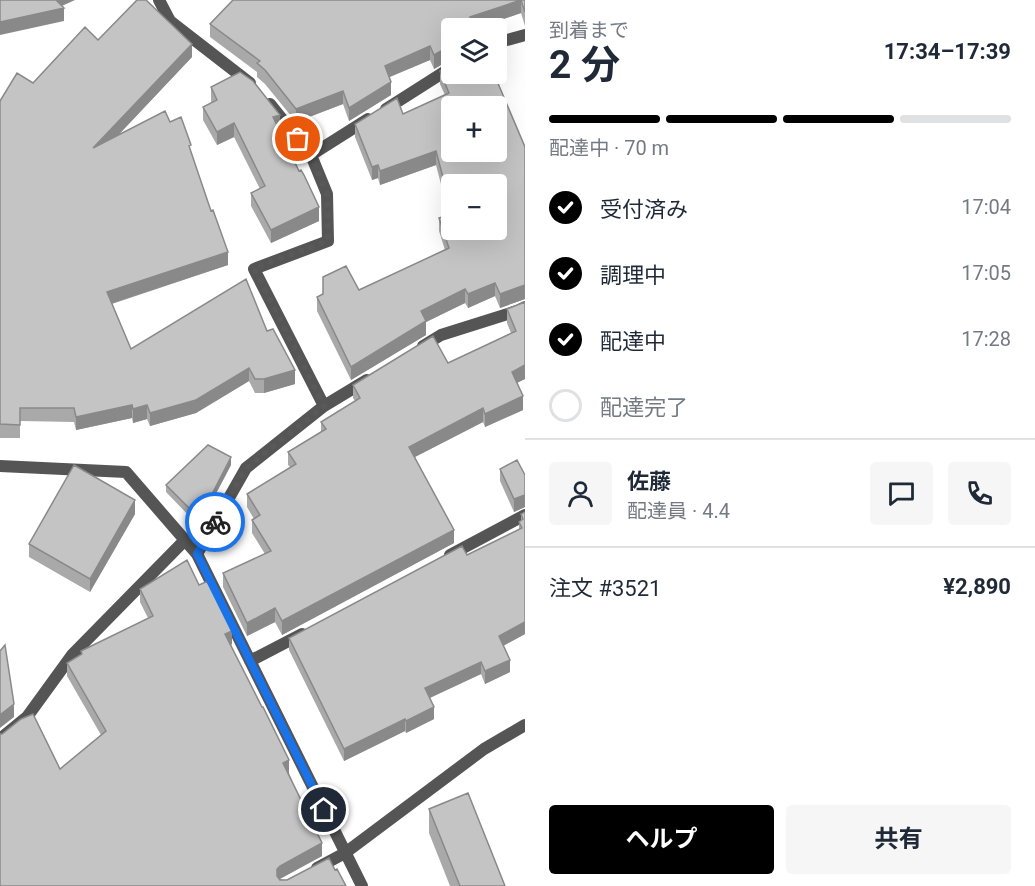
<!DOCTYPE html>
<html lang="ja">
<head>
<meta charset="utf-8">
<style>
	:root { --surface:#fff; --page:#f6f6f7; --text:#1f2937; --muted:#747a83; --line:#e0e1e3; --accent:#000 }
	body { margin:0; font-family:Roboto,"Noto Sans JP",sans-serif; background:var(--page); color:var(--text); height:100vh; display:flex; flex-direction:column; font-size:22px; white-space:nowrap }
	* { box-sizing:border-box; margin:0 }
	p { font-size:20px; color:var(--muted) }
	.icon { flex:none; width:33px; height:33px; fill:none; stroke:currentColor; stroke-width:2; stroke-linecap:round; stroke-linejoin:round }
	.map { position:relative; flex:1; overflow:hidden }
	.panel { display:flex; flex-direction:column; background:var(--surface); width:510px }
	.panel>* { flex:none }
	.fabs { position:absolute; left:441px; top:18px; display:grid; gap:12px }
	.fabs a { display:grid; place-items:center; width:66px; height:66px; border-radius:6px; background:var(--surface); box-shadow:0 6px 24px #0002; font-size:30px }
	.pin { position:absolute; display:grid; place-items:center; width:51px; height:51px; color:#fff; margin:-26px; border:3px solid #fff; border-radius:50%; box-shadow:0 2px 6px #0007 }
	.courier { position:absolute; display:grid; place-items:center; width:60px; height:60px; margin:-30px; border:4px solid #1a73e8; border-radius:50%; background:#fff; color:#222; box-shadow:0 2px 8px #0007 }
	.summary em { font-style:normal; font-weight:700 }
	.summary div { display:flex; flex-direction:column-reverse }
	.summary { display:flex; align-items:center; justify-content:space-between; height:102px; padding:0 24px }
	h1 { font-size:39px; font-weight:700; line-height:45px }
	.bar { display:grid; grid-template-columns:repeat(4,1fr); gap:9px 6px; align-content:center; height:72px; padding:0 24px }
	.bar i { height:8px; border-radius:4px; background:var(--line) }
	.bar .current { background:var(--accent) }
	.bar p { grid-column:span 4 }
	.line { display:flex; align-items:center; gap:15px; padding:0 24px; border-top:2px solid var(--line) }
	.line div { flex:1 }
	.round { display:grid; place-items:center; flex:none; width:63px; height:63px; border-radius:6px; background:var(--page) }
	ol { padding:0 24px; list-style:none }
	li { display:flex; align-items:center; gap:18px; height:66px }
	li p { margin-inline-start:auto }
	li .icon { padding:6px; border-radius:50%; background:var(--accent); color:#fff; stroke-width:4 }
	li:last-child { color:var(--muted) }
	li i { width:33px; height:33px; border:3px solid var(--line); border-radius:50% }
	.primary-button { display:flex; gap:12px; margin-top:auto; padding:12px 24px }
	.primary-button a { flex:1; height:69px; border-radius:6px; background:var(--accent); color:#fff; font-size:24px; font-weight:700; line-height:69px; text-align:center }
	.primary-button a+a { background:var(--page); color:var(--text) }
	main { display:flex; flex:1; min-height:0 }
	.map>svg:first-child { display:block }
</style>
</head>
<body>
<main>
<div class="map">
<svg width="525" height="886" viewBox="0 0 525 886">
	<rect width="100%" height="100%" fill="#fff"/>
	<g fill="none" stroke-linecap="round" stroke-linejoin="round">
		<path stroke="#555" stroke-width="12" d="M 159,0 L 170,21 L 250,83
			M 496,43 L 525,35
			M 270,104 L 311,155 L 327,194 L 328,241 L 254,269 L 324,406
			M 386,109 L 452,67
			M 311,155 L 368,119
			M 423,346 L 441,335 L 517,311 L 525,307
			M 0,466 L 126,472 L 197,554 L 362,886
			M 197,554 L 246,468 L 324,406 L 367,380
			M 450,555 L 525,515
			M 250,661 L 302,634
			M 0,739 L 27,717 L 72,655 L 185,540
			M 317,868 L 345,853 L 484,749 L 525,725"/>
	</g>
	<path fill="#a9a9a9" fill-rule="evenodd" d="M 525,0 L 525,26 L 521,13 L 477,28 L 452,28 L 452,59 L 434,69 L 430,60 L 389,77 L 391,95 L 349,121 L 343,104 L 296,122 L 265,84 L 257,77 L 257,72 L 210,37 L 210,24 Z
		M 98,40 L 192,57 L 118,135 L 170,122 L 191,151 L 228,265 L 112,304 L 131,349 L 267,331 L 295,384 L 264,393 L 255,393 L 249,381 L 196,413 L 150,426 L 147,419 L 133,423 L 132,418 L 76,430 L 74,422 L 20,421 L 20,438 L 0,438 L 0,101 L 33,83 Z
		M 440,71 L 525,147 L 525,299 L 500,308 L 495,296 L 468,308 L 465,303 L 426,322 L 426,335 L 351,380 L 317,311 L 317,297 L 359,290 L 445,250 L 439,231 L 439,218 L 449,215 L 436,165 L 380,185 L 378,178 L 372,180 L 355,137 L 355,124 L 403,114 L 445,95 L 440,84 ZM 452,184 L 496,230 L 452,230 Z
		M 211,87 L 280,128 L 279,129 L 319,221 L 271,243 L 251,206 L 251,193 L 260,189 L 234,137 L 217,145 L 203,120 L 203,107 L 212,103 L 211,101 Z
		M 525,302 L 525,379 L 517,383 L 523,410 L 485,427 L 483,422 L 415,457 L 454,543 L 282,635 L 275,622 L 247,636 L 223,587 L 223,573 L 265,554 L 252,533 L 252,520 L 254,519 L 247,507 L 247,494 L 290,467 L 288,465 L 288,452 L 321,432 L 321,422 L 355,401 L 353,398 L 353,385 L 448,363 L 511,333 L 507,323 L 507,309 Z
		M 231,465 L 212,501 L 193,520 L 166,492 L 166,485 Z
		M 500,469 L 525,475 L 525,507 L 514,512 L 500,481 Z
		M 525,512 L 525,634 L 503,646 L 510,672 L 485,684 L 481,674 L 430,698 L 434,719 L 406,733 L 405,731 L 344,761 L 289,650 L 289,638 L 467,555 L 519,530 L 519,522 L 521,521 L 521,514 Z
		M 135,514 L 90,592 L 29,557 L 29,544 Z
		M 199,585 L 232,644 L 231,645 L 289,773 L 322,856 L 279,879 L 287,880 L 335,870 L 346,886 L 0,886 L 60,769 L 101,735 L 67,676 L 67,663 L 81,655 L 81,651 L 148,618 L 140,602 L 140,589 Z
		M 429,809 L 505,886 L 450,886 L 429,833 Z"/>
	<path fill="#898989" d="M 53,0 L 75,0 L 53,10 L 64,8 L 64,21 L 0,35 L 0,22 Z
		M 521,0 L 521,13 L 477,28 L 470,28 L 470,17 Z
		M 192,44 L 192,57 L 93,162 L 93,148 Z
		M 451,45 L 451,59 L 434,69 L 434,55 Z
		M 430,46 L 430,60 L 385,79 L 385,66 Z
		M 391,82 L 391,95 L 349,121 L 349,108 Z
		M 343,91 L 343,104 L 296,122 L 296,109 Z
		M 280,115 L 280,128 L 273,131 L 273,117 Z
		M 234,123 L 234,137 L 217,145 L 217,132 Z
		M 436,151 L 436,165 L 380,185 L 380,171 Z
		M 378,165 L 378,178 L 372,180 L 372,167 Z
		M 319,207 L 319,221 L 271,243 L 271,230 Z
		M 228,252 L 228,265 L 107,305 L 107,292 Z
		M 495,283 L 495,296 L 468,308 L 468,294 Z
		M 525,285 L 525,299 L 500,308 L 500,294 Z
		M 465,289 L 465,303 L 426,322 L 426,335 L 351,380 L 351,367 L 421,311 Z
		M 525,365 L 525,379 L 512,385 L 512,372 Z
		M 249,368 L 249,381 L 196,413 L 150,426 L 150,413 Z
		M 295,370 L 295,384 L 264,393 L 264,379 Z
		M 523,396 L 523,410 L 485,427 L 485,414 Z
		M 132,405 L 132,418 L 76,430 L 76,417 Z
		M 147,405 L 147,419 L 133,423 L 133,409 Z
		M 483,408 L 483,422 L 409,460 L 409,447 Z
		M 231,457 L 231,465 L 212,501 L 193,520 L 193,512 Z
		M 525,495 L 525,507 L 514,512 L 514,499 Z
		M 135,500 L 135,514 L 90,592 L 90,579 Z
		M 454,530 L 454,543 L 282,635 L 282,621 Z
		M 275,608 L 275,622 L 247,636 L 247,623 Z
		M 525,622 L 525,634 L 499,648 L 499,636 Z
		M 232,631 L 232,644 L 225,648 L 225,634 Z
		M 510,660 L 510,672 L 485,684 L 485,671 Z
		M 481,662 L 481,674 L 425,700 L 425,688 Z
		M 14,704 L 14,717 L 0,728 L 0,715 Z
		M 434,707 L 434,719 L 406,733 L 406,721 Z
		M 405,719 L 405,731 L 344,761 L 344,749 Z
		M 289,760 L 289,773 L 283,776 L 283,763 Z
		M 322,843 L 322,856 L 280,879 L 277,882 L 277,869 L 280,866 Z"/>
	<path fill="#c4c4c4" stroke="#898989" stroke-width="1.5" fill-rule="evenodd" d="M 0,0 L 56,0 L 64,8 L 0,22 Z
		M 137,0 L 146,0 L 192,44 L 93,148 L 165,111 L 170,122 L 181,117 L 191,145 L 189,146 L 211,211 L 213,210 L 228,252 L 107,292 L 131,349 L 246,279 L 267,331 L 273,329 L 295,370 L 264,379 L 255,379 L 249,368 L 196,400 L 150,413 L 147,405 L 133,409 L 132,405 L 76,417 L 74,408 L 20,408 L 20,425 L 0,424 L 0,101 L 17,73 L 33,83 L 85,27 L 98,40 Z
		M 233,0 L 521,0 L 470,17 L 475,28 L 452,28 L 452,45 L 434,55 L 430,46 L 385,66 L 391,82 L 349,108 L 343,91 L 296,109 L 265,70 L 257,63 L 260,61 L 210,24 Z
		M 521,0 L 525,0 L 525,12 Z
		M 452,63 L 452,74 L 494,74 L 525,147 L 525,285 L 500,294 L 495,283 L 468,294 L 465,289 L 421,311 L 426,321 L 351,367 L 317,297 L 323,294 L 323,277 L 346,266 L 359,290 L 449,248 L 439,218 L 452,214 L 452,230 L 496,230 L 496,184 L 452,184 L 452,211 L 436,151 L 380,171 L 378,165 L 372,167 L 355,124 L 397,98 L 403,114 L 449,93 L 440,71 ZM 452,106 L 496,106 L 496,152 L 452,152 Z
		M 240,72 L 253,81 L 280,115 L 273,117 L 299,171 L 301,170 L 304,175 L 319,207 L 271,230 L 251,193 L 265,186 L 234,123 L 217,132 L 203,107 L 217,100 L 211,87 Z
		M 525,302 L 525,365 L 512,372 L 523,396 L 485,414 L 483,408 L 409,447 L 454,530 L 282,621 L 275,608 L 247,623 L 223,573 L 271,551 L 252,520 L 260,515 L 247,494 L 296,464 L 288,452 L 326,429 L 321,422 L 360,398 L 353,385 L 358,382 L 433,336 L 448,363 L 516,331 L 507,309 Z
		M 208,445 L 231,457 L 212,494 L 193,512 L 166,485 Z
		M 517,460 L 525,475 L 525,495 L 514,499 L 500,469 Z
		M 74,465 L 135,500 L 90,579 L 29,544 Z
		M 525,512 L 525,622 L 499,636 L 510,660 L 485,671 L 481,662 L 425,688 L 434,707 L 406,721 L 405,719 L 344,749 L 289,638 L 462,546 L 467,555 L 522,528 L 519,522 L 523,519 L 521,514 Z
		M 187,560 L 199,585 L 208,581 L 232,631 L 225,634 L 262,707 L 263,707 L 289,760 L 283,763 L 322,843 L 280,866 L 277,869 L 277,876 L 280,880 L 287,880 L 329,858 L 335,870 L 337,869 L 346,886 L 0,886 L 0,734 L 2,734 L 21,719 L 33,714 L 60,769 L 106,731 L 67,663 L 82,654 L 81,651 L 153,616 L 140,589 Z
		M 5,645 L 14,704 L 0,715 L 0,651 Z
		M 468,793 L 505,886 L 460,886 L 429,809 Z"/>
	<g fill="none" stroke-linecap="round" stroke-linejoin="round">
		<path stroke="#595959" stroke-width="6" stroke-dasharray="0 10.8" d="M 215,522 L 246,468 L 324,406 L 254,268 L 328,241 L 327,194 L 311,156 L 298,139"/>
		<path stroke="#1a73e8" stroke-width="8" d="M 215,522 L 197,554 L 324,810"/>
	</g>
</svg>
<div class="fabs">
<a><svg class="icon" aria-label="layers" viewBox="0 0 24 24"><path d="M12 4l9 5-9 5-9-5zM3 14l9 5 9-5"/></svg></a>
<a>+</a>
<a>−</a>
</div>
<div class="pin" style="left:298px;top:139px;background:#ea580c"><svg class="icon" aria-label="bag" viewBox="0 0 24 24"><path d="M5 8h14l-1 12H6zM9 8a3 3 0 0 1 6 0"/></svg></div>
<div class="pin" style="left:324px;top:810px;background:#1f2937"><svg class="icon" aria-label="home" viewBox="0 0 24 24"><path d="M3 11l9-7 9 7M6 9v11h12V9"/></svg></div>
<div class="courier" style="left:215px;top:522px"><svg class="icon" aria-label="bike" viewBox="0 0 24 24"><circle cx="6" cy="16" r="4"/><circle cx="18" cy="16" r="4"/><path d="M6 16l4-8h5l3 8M10 8l3 8H6M13 5h3"/></svg></div>
</div>
<section class="panel">
<div class="summary"><div><h1>2 分</h1><p>到着まで</p></div><em>17:34–17:39</em></div>
<div class="bar"><i class="current"></i><i class="current"></i><i class="current"></i><i></i><p>配達中 · 70 m</p></div>
<ol>
<li><svg class="icon" aria-label="check" viewBox="0 0 24 24"><path d="M5 12l5 5 9-10"/></svg>受付済み<p>17:04</p></li>
<li><svg class="icon" aria-label="check" viewBox="0 0 24 24"><path d="M5 12l5 5 9-10"/></svg>調理中<p>17:05</p></li>
<li><svg class="icon" aria-label="check" viewBox="0 0 24 24"><path d="M5 12l5 5 9-10"/></svg>配達中<p>17:28</p></li>
<li><i></i>配達完了</li>
</ol>
<div class="line" style="height:108px"><a class="round"><svg class="icon" aria-label="person" viewBox="0 0 24 24"><circle cx="12" cy="8" r="4"/><path d="M4 21q1-7 8-7t8 7"/></svg></a><div><b>佐藤</b><p>配達員 · 4.4</p></div><a class="round"><svg class="icon" aria-label="chat" viewBox="0 0 24 24"><path d="M4 5h16v11H9l-5 4z"/></svg></a><a class="round"><svg class="icon" aria-label="phone" viewBox="0 0 24 24"><path d="M5 4h4l2 5-3 2q2 4 5 5l2-3 5 2v4C11 20 4 13 5 4z"/></svg></a></div>
<div class="line" style="height:78px"><div>注文 #3521</div><b>¥2,890</b></div>
<div class="primary-button"><a>ヘルプ</a><a>共有</a></div>
</section>
</main>
</body>
</html>
